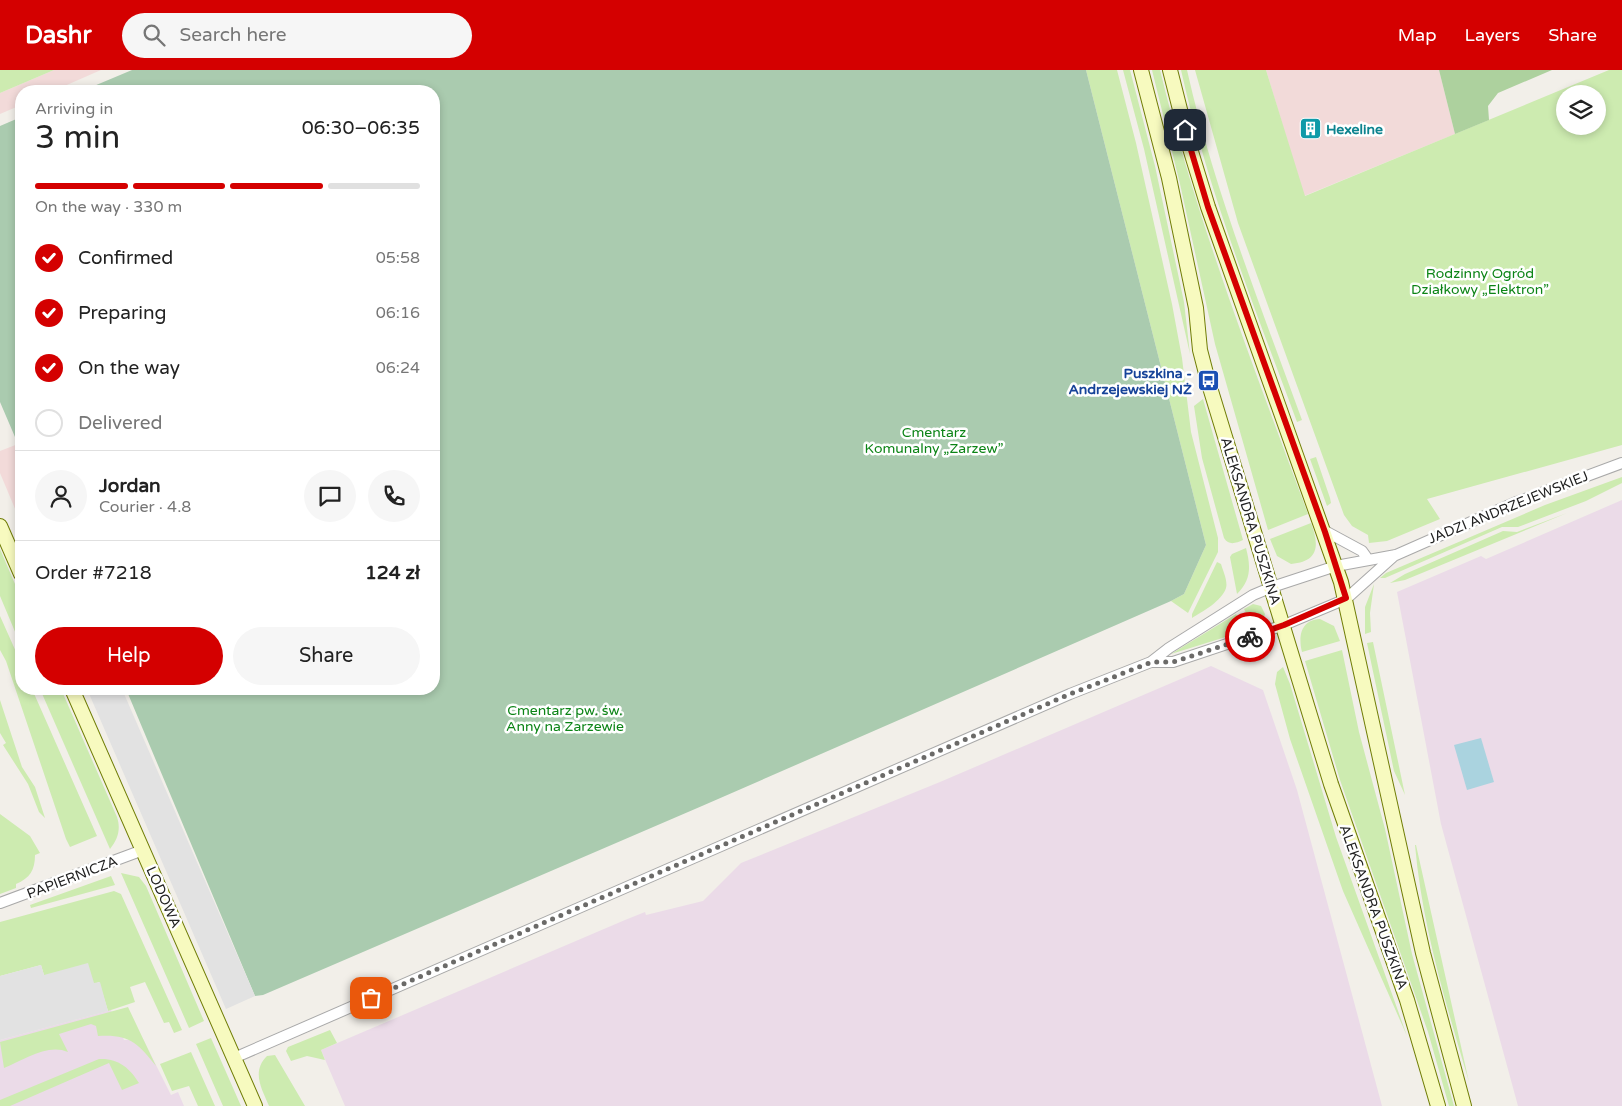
<!DOCTYPE html>
<html lang="en">
<head>
<meta charset="utf-8">
<style>
	:root { --surface:#fff; --page:#f6f6f6; --text:#222; --muted:#767676; --line:#e0e0e0; --accent:#d40000 }
	body { margin:0; font-family:"Varela Round",sans-serif; background:var(--page); color:var(--text); height:100vh; display:flex; flex-direction:column; font-size:19px; white-space:nowrap }
	* { box-sizing:border-box; margin:0 }
	p { font-size:16px; color:var(--muted) }
	.icon { flex:none; width:28px; height:28px; fill:none; stroke:currentColor; stroke-width:2; stroke-linecap:round; stroke-linejoin:round }
	.map { position:relative; flex:1; overflow:hidden }
	.sheet { position:absolute; left:15px; top:15px; width:425px; height:610px; display:flex; flex-direction:column; background:var(--surface); border-radius:20px; box-shadow:0 2px 8px #0003 }
	.sheet>* { flex:none }
	.controls { position:absolute; left:1556px; top:15px; display:grid; gap:10px }
	.controls a { display:grid; place-items:center; width:50px; height:50px; border-radius:50%; background:var(--surface); box-shadow:0 2px 8px #0003; font-size:25px }
	.pin { position:absolute; display:grid; place-items:center; width:42px; height:42px; color:#fff; margin:-21px; border-radius:10px; box-shadow:0 2px 8px #0006 }
	.courier { position:absolute; display:grid; place-items:center; width:50px; height:50px; margin:-25px; border:4px solid #d40000; border-radius:50%; background:#fff; color:#222; box-shadow:0 1px 6px #0007 }
	.overview em { font-style:normal; font-weight:600 }
	.overview div { display:flex; flex-direction:column-reverse }
	.overview { display:flex; align-items:center; justify-content:space-between; height:85px; padding:0 20px }
	h1 { font-size:32px; font-weight:600; line-height:38px }
	.bar { display:grid; grid-template-columns:repeat(4,1fr); gap:8px 5px; align-content:center; height:60px; padding:0 20px }
	.bar i { height:6px; border-radius:4px; background:var(--line) }
	.bar .active { background:var(--accent) }
	.bar p { grid-column:span 4 }
	.line { display:flex; align-items:center; gap:12px; padding:0 20px; border-top:1px solid var(--line) }
	.line div { flex:1 }
	.round { display:grid; place-items:center; flex:none; width:52px; height:52px; border-radius:26px; background:var(--page) }
	ol { padding:0 20px; list-style:none }
	li { display:flex; align-items:center; gap:15px; height:55px }
	li p { margin-inline-start:auto }
	li .icon { padding:5px; border-radius:50%; background:var(--accent); color:#fff; stroke-width:4 }
	li:last-child { color:var(--muted) }
	li i { width:28px; height:28px; border:2px solid var(--line); border-radius:50% }
	.cta { display:flex; gap:10px; margin-top:auto; padding:10px 20px }
	.cta a { flex:1; height:58px; border-radius:30px; background:var(--accent); color:#fff; font-size:20px; font-weight:600; line-height:58px; text-align:center }
	.cta a+a { background:var(--page); color:var(--text) }
	header { display:flex; align-items:center; gap:30px; box-sizing:border-box; height:70px; padding:0 25px; background:var(--accent); color:#fff }
	header strong { font-size:24px }
	nav { display:flex; gap:28px; margin-inline-start:auto; font-size:18px }
	.search { width:350px; height:45px; background:var(--page); display:flex; align-items:center; gap:12px; box-sizing:border-box; padding:0 18px; border-radius:28px; color:var(--muted); font-size:19px }
	.map>svg:first-child { display:block }
</style>
</head>
<body>
<header>
<strong>Dashr</strong>
<div class="search"><svg class="icon" aria-label="search" viewBox="0 0 24 24"><circle cx="10" cy="10" r="6"/><path d="M15 15l6 6"/></svg>Search here</div>
<nav><a>Map</a><a>Layers</a><a>Share</a></nav>
</header>
<div class="map">
<svg width="1622" height="1036" viewBox="0 0 1622 1036">
	<rect width="100%" height="100%" fill="#f2efe9"/>
	<path fill="#f2dad9" d="M 54,0 L 101,0 L 53,21 L 21,21 L 21,35 L 0,44 L 0,23 Z
		M 1266,0 L 1439,0 L 1455,64 L 1304,126 Z
		M 18,374 L 21,381 L 21,453 L 0,403 L 0,381 Z"/>
	<path fill="#ebdbe8" d="M 1622,430 L 1622,1036 L 1518,1036 L 1441,754 L 1397,522 L 1481,486 L 1486,489 Z
		M 1211,596 L 1263,620 L 1297,720 L 1382,1036 L 345,1036 L 321,980 L 625,850 L 645,842 L 646,845 L 703,831 L 741,793 L 940,712 Z
		M 111,940 L 124,970 L 143,969 L 171,1025 L 178,1022 L 184,1036 L 0,1036 L 0,970 Z"/>
	<path fill="#cdebb0" fill-rule="evenodd" d="M 0,0 L 54,0 L 0,23 Z
		M 1086,0 L 1117,0 L 1136,73 L 1172,234 L 1182,288 L 1191,362 L 1218,468 L 1218,482 L 1188,543 L 1171,531 L 1184,524 L 1206,475 Z
		M 1123,0 L 1130,0 L 1155,96 L 1184,232 L 1190,284 L 1144,79 Z
		M 1152,0 L 1160,0 C 1197,152 1254,298 1308,444 L 1268,460 L 1215,274 L 1180,114 Z
		M 1181,0 L 1187,0 C 1214,120 1260,234 1302,350 L 1297,352 C 1254,236 1208,121 1181,0 Z
		M 1195,0 L 1266,0 L 1305,126 L 1609,0 L 1622,0 L 1622,375 L 1427,429 L 1440,449 L 1387,471 L 1369,473 L 1368,465 L 1352,456 L 1344,445 L 1238,153 ZM 1565,24 L 1598,24 L 1598,56 L 1565,56 Z
		M 1203,329 L 1243,470 C 1236,473 1229,476 1224,468 L 1202,388 L 1194,336 Z
		M 1316,387 L 1330,428 L 1331,433 L 1327,436 L 1310,389 Z
		M 1622,407 L 1622,413 L 1586,431 L 1518,457 L 1502,457 L 1385,508 L 1380,508 L 1386,503 L 1545,435 Z
		M 1567,443 L 1405,510 L 1390,513 L 1405,504 L 1503,461 L 1517,462 Z
		M 1311,453 C 1319,474 1320,492 1291,494 L 1277,486 L 1270,469 Z
		M 1246,478 C 1251,497 1251,510 1237,524 L 1230,487 L 1232,484 Z
		M 0,479 L 21,528 L 21,576 L 0,526 Z
		M 1217,492 L 1221,494 C 1223,501 1228,511 1226,518 C 1222,531 1202,542 1192,548 L 1192,544 Z
		M 1374,514 L 1370,543 L 1371,562 L 1365,564 L 1365,537 Z
		M 1253,534 L 1261,536 L 1265,544 L 1262,553 L 1254,558 L 1244,539 Z
		M 1236,544 L 1245,561 L 1171,584 Z
		M 0,546 L 21,593 L 21,619 L 32,619 L 97,766 L 70,777 L 66,769 L 6,591 L 0,580 Z
		M 1320,549 L 1334,556 L 1340,571 L 1302,582 C 1298,566 1301,550 1320,549 Z
		M 1373,572 L 1405,725 L 1394,701 L 1367,573 Z
		M 1342,580 L 1359,662 L 1385,759 L 1412,884 L 1454,1036 L 1449,1036 L 1428,962 L 1340,710 L 1305,591 Z
		M 1283,597 L 1290,614 L 1336,767 L 1407,966 L 1343,821 L 1290,669 L 1275,614 L 1277,602 Z
		M 40,619 L 61,619 L 117,747 C 121,759 118,769 110,779 Z
		M 0,630 L 22,697 L 35,717 L 45,748 L 39,742 L 28,714 L 3,675 L 6,673 L 0,663 Z
		M 0,744 L 30,766 L 40,783 L 35,785 C 35,800 30,808 16,814 L 16,818 L 0,824 Z
		M 1415,775 L 1416,775 L 1469,1012 C 1446,934 1422,856 1415,775 Z
		M 121,803 L 139,807 L 146,816 L 204,951 L 189,958 Z
		M 111,806 L 115,815 L 31,838 L 30,835 Z
		M 114,821 L 121,824 L 182,960 L 174,963 L 169,952 L 164,953 L 145,912 L 130,917 L 135,932 L 108,941 L 99,912 L 94,914 L 44,905 L 41,895 L 0,906 L 0,852 Z
		M 128,937 L 156,996 C 138,973 129,964 98,966 L 96,956 L 91,954 L 59,964 L 68,982 C 48,973 23,990 4,998 L 0,972 Z
		M 330,960 L 337,973 L 321,980 L 325,990 L 307,986 L 291,991 L 286,981 L 288,977 Z
		M 211,968 L 241,1036 L 223,1036 L 196,974 Z
		M 191,982 L 215,1036 L 198,1036 L 189,1016 L 172,1021 L 160,994 Z
		M 275,985 L 305,1036 L 269,1036 C 262,1019 251,1002 267,986 Z
		M 99,989 C 118,988 130,998 139,1013 L 122,1020 L 109,993 L 10,1036 L 0,1036 L 0,1030 Z"/>
	<path fill="#add19e" d="M 1439,0 L 1552,0 L 1498,23 L 1488,36 L 1489,50 L 1455,64 Z"/>
	<path fill="#aacbaf" d="M 132,0 L 1086,0 L 1206,475 L 1184,524 L 1171,531 L 702,736 L 263,925 L 255,926 L 126,619 L 434,619 L 434,21 L 82,21 Z
		M 21,47 L 21,381 L 0,332 L 0,56 Z"/>
	<path fill="#e2e2e2" d="M 87,619 L 122,619 L 255,926 L 226,939 Z
		M 88,893 L 94,913 L 100,912 L 108,941 L 0,970 L 0,906 L 41,895 L 44,905 Z"/>
	<path fill="#aad3df" d="M 1481,668 L 1494,712 L 1467,720 L 1454,675 Z"/>
	<g fill="none" stroke-linecap="round" stroke-linejoin="round">
		<defs>
			<path id="street" d="M 1325,461 L 1362,481 L 1367,488
				M 1151,592 L 1173,592 L 1284,555 L 1346,529 L 1395,485
				M 0,833 L 143,780
				M 234,988 L 1070,624 L 1151,592 L 1169,578 L 1253,525 L 1272,517 L 1336,496 L 1396,485 L 1514,433 L 1622,393"/>
			<path id="secondary" d="M 1141,0 L 1169,108 L 1196,238 L 1200,280 L 1208,311 L 1331,714 L 1407,930 L 1438,1036
				M 1170,0 L 1189,75 L 1208,137 L 1341,512 L 1423,883 L 1464,1036
				M 0,456 L 21,504
				M 72,619 L 255,1036"/>
		</defs>
		<use href="#street" stroke="#a9a9a9" stroke-width="12"/>
		<use href="#secondary" stroke="#707d05" stroke-width="16"/>
		<use href="#street" stroke="#fff" stroke-width="10"/>
		<use href="#secondary" stroke="#f7fabf" stroke-width="14"/>
	</g>
	<g fill="none" stroke-linecap="round" stroke-linejoin="round">
		<path stroke="#6b6a68" stroke-width="5" stroke-dasharray="0 9" d="M 371,928 L 1070,624 L 1152,592 L 1173,592 L 1250,567"/>
		<path stroke="#d40000" stroke-width="6" d="M 1185,60 L 1208,137 L 1325,462 L 1346,528 L 1284,555 L 1250,567"/>
	</g>
	<defs>
		<symbol id="building-square" viewBox="-11 -11 22 22"><rect x="-9" y="-9" width="18" height="18" rx="4" fill="#0f9aa8" stroke="#fff"/><path d="M-4-6H4V6H1V3H-1V6H-4ZM-2.5-4.3h1.7v1.8h-1.7ZM.8-4.3h1.7v1.8H.8ZM-2.5-1h1.7V.8h-1.7ZM.8-1h1.7V.8H.8Z" fill="#fff"/></symbol>
		<symbol id="bus-square" viewBox="-11 -11 22 22"><rect x="-9" y="-9" width="18" height="18" rx="4" fill="#1a4fb4" stroke="#fff"/><path d="M-5-6H5V4H4V6H2V4H-2V6H-4V4H-5ZM-3.5-4V0h7V-4ZM-3.5 1.2v1.5H-2V1.2ZM2 1.2v1.5H3.5V1.2Z" fill="#fff"/></symbol>
	</defs>
	<g fill-rule="evenodd">
		<use href="#building-square" x="1298" y="46" width="25" height="25"/>
		<use href="#bus-square" x="1196" y="298" width="25" height="25"/>
	</g>
	<g text-anchor="middle" stroke-width="5" stroke-linejoin="round" paint-order="stroke">
		<g font-size="14" font-weight="bold" fill="#0d838f" stroke="#fff" text-anchor="start">
			<text x="1326" y="64">Hexeline</text>
		</g>
		<g font-size="14" fill="#0c8416" stroke="#fff">
			<text x="1480" y="208">Rodzinny Ogród<tspan x="1480" dy="16">Działkowy „Elektron”</tspan></text>
			<text x="934" y="367">Cmentarz<tspan x="934" dy="16">Komunalny „Zarzew”</tspan></text>
			<text x="565" y="645">Cmentarz pw. św.<tspan x="565" dy="16">Anny na Zarzewie</tspan></text>
		</g>
		<g font-size="14" font-weight="bold" fill="#164399" stroke="#fff" text-anchor="end">
			<text x="1192" y="308">Puszkina -<tspan x="1192" dy="16">Andrzejewskiej NŻ</tspan></text>
		</g>
		<g font-size="14" fill="#222" stroke="#fff">
			<text transform="translate(1508 437) rotate(-22)" y="5">JADZI ANDRZEJEWSKIEJ</text>
			<text transform="translate(1251 451) rotate(73)" y="5">ALEKSANDRA PUSZKINA</text>
			<text transform="translate(72 807) rotate(-21)" y="5">PAPIERNICZA</text>
			<text transform="translate(164 827) rotate(66)" y="5">LODOWA</text>
			<text transform="translate(1374 837) rotate(70)" y="5">ALEKSANDRA PUSZKINA</text>
		</g>
	</g>
</svg>
<div class="controls">
<a><svg class="icon" aria-label="layers" viewBox="0 0 24 24"><path d="M12 4l9 5-9 5-9-5zM3 14l9 5 9-5"/></svg></a>
</div>
<div class="pin" style="left:371px;top:928px;background:#ea580c"><svg class="icon" aria-label="bag" viewBox="0 0 24 24"><path d="M5 8h14l-1 12H6zM9 8a3 3 0 0 1 6 0"/></svg></div>
<div class="pin" style="left:1185px;top:60px;background:#1f2937"><svg class="icon" aria-label="home" viewBox="0 0 24 24"><path d="M3 11l9-7 9 7M6 9v11h12V9"/></svg></div>
<div class="courier" style="left:1250px;top:567px"><svg class="icon" aria-label="bike" viewBox="0 0 24 24"><circle cx="6" cy="16" r="4"/><circle cx="18" cy="16" r="4"/><path d="M6 16l4-8h5l3 8M10 8l3 8H6M13 5h3"/></svg></div>
<section class="sheet">
<div class="overview"><div><h1>3 min</h1><p>Arriving in</p></div><em>06:30–06:35</em></div>
<div class="bar"><i class="active"></i><i class="active"></i><i class="active"></i><i></i><p>On the way · 330 m</p></div>
<ol>
<li><svg class="icon" aria-label="check" viewBox="0 0 24 24"><path d="M5 12l5 5 9-10"/></svg>Confirmed<p>05:58</p></li>
<li><svg class="icon" aria-label="check" viewBox="0 0 24 24"><path d="M5 12l5 5 9-10"/></svg>Preparing<p>06:16</p></li>
<li><svg class="icon" aria-label="check" viewBox="0 0 24 24"><path d="M5 12l5 5 9-10"/></svg>On the way<p>06:24</p></li>
<li><i></i>Delivered</li>
</ol>
<div class="line" style="height:90px"><a class="round"><svg class="icon" aria-label="person" viewBox="0 0 24 24"><circle cx="12" cy="8" r="4"/><path d="M4 21q1-7 8-7t8 7"/></svg></a><div><b>Jordan</b><p>Courier · 4.8</p></div><a class="round"><svg class="icon" aria-label="chat" viewBox="0 0 24 24"><path d="M4 5h16v11H9l-5 4z"/></svg></a><a class="round"><svg class="icon" aria-label="phone" viewBox="0 0 24 24"><path d="M5 4h4l2 5-3 2q2 4 5 5l2-3 5 2v4C11 20 4 13 5 4z"/></svg></a></div>
<div class="line" style="height:65px"><div>Order #7218</div><b>124 zł</b></div>
<div class="cta"><a>Help</a><a>Share</a></div>
</section>
</div>
</body>
</html>
